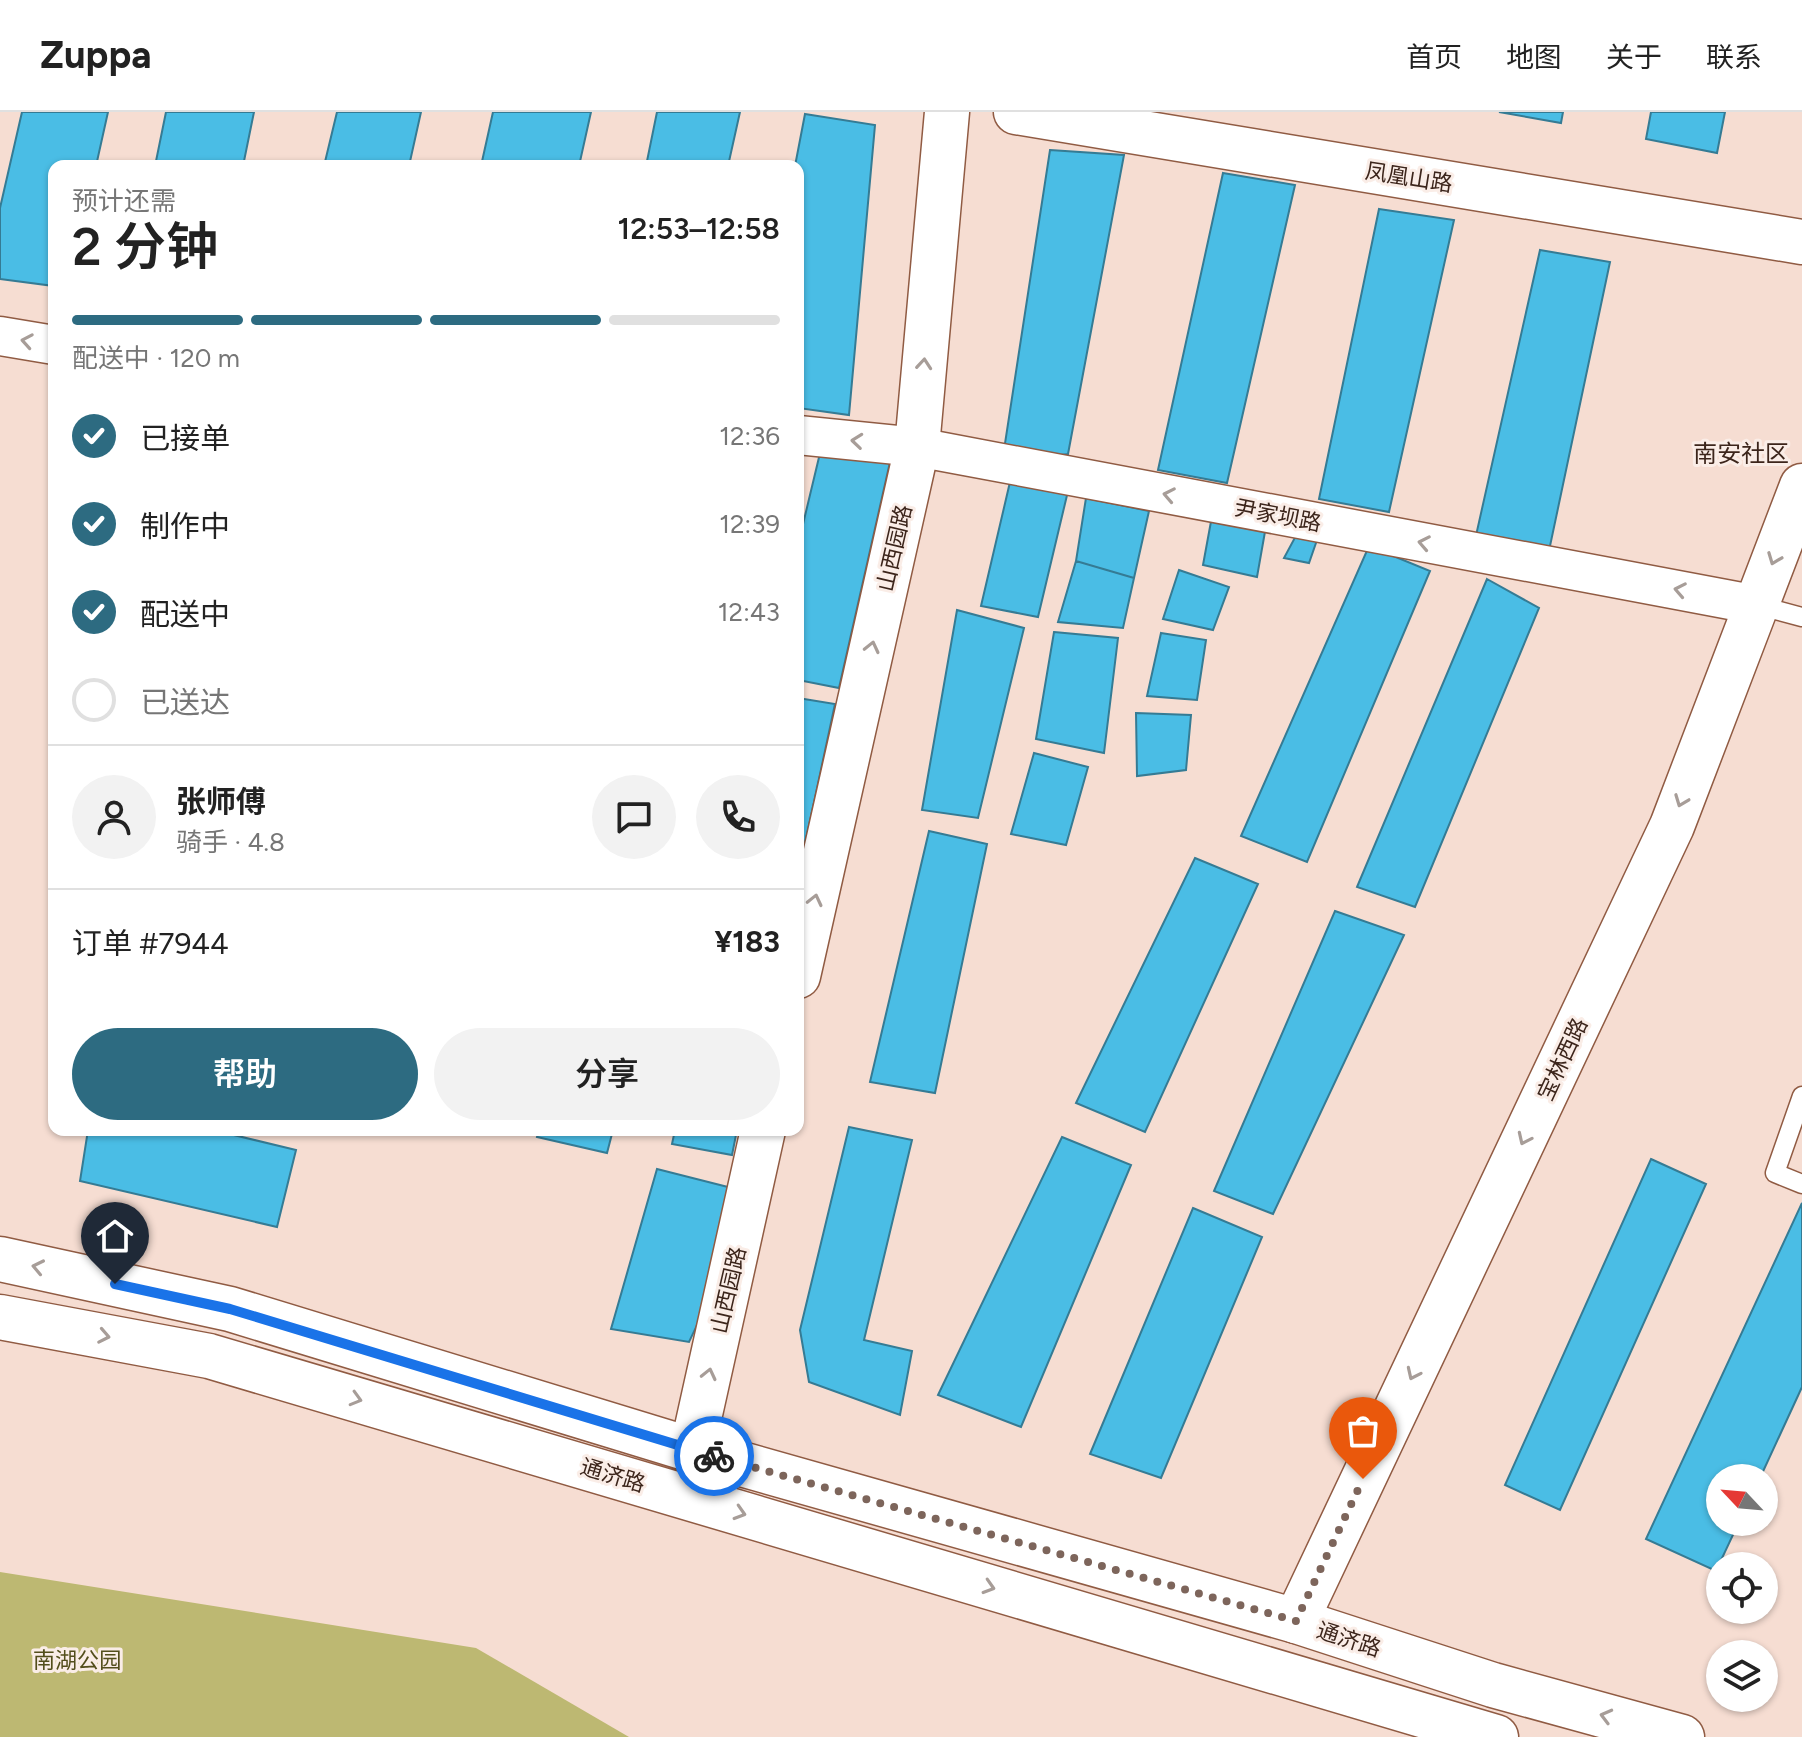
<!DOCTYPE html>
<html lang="zh">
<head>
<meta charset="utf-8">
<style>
	:root { --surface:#fff; --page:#f2f2f2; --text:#222; --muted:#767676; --line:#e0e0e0; --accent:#2d6b81 }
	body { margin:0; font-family:Figtree,"Noto Sans SC",sans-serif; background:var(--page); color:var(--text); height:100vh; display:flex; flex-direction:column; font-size:30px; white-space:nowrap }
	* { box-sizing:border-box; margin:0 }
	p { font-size:26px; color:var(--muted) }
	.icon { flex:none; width:44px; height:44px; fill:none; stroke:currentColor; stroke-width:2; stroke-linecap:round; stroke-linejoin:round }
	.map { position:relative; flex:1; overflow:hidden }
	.side { position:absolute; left:48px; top:48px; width:756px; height:976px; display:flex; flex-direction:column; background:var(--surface); border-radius:16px; box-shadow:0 2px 6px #0004 }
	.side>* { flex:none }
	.needle { width:52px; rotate:296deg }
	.tools { position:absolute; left:1706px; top:1352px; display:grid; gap:16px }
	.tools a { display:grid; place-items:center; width:72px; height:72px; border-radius:50%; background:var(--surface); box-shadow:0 2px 6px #0004; font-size:40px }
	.pin { position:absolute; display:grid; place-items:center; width:68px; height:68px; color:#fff; margin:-82px -34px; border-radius:50% 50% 50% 0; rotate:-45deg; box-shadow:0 0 8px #0007 }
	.pin .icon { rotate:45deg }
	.courier { position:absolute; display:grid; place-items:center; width:80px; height:80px; margin:-40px; border:6px solid #1a73e8; border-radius:50%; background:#fff; color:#222; box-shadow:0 2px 10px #0007 }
	.headline em { font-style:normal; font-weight:600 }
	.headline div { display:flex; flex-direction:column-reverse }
	.headline { display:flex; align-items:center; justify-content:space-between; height:136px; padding:0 24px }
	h1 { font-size:52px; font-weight:600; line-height:60px }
	.bar { display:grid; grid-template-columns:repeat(4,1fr); gap:12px 8px; align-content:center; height:96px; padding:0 24px }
	.bar i { height:10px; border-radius:6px; background:var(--line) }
	.bar .current { background:var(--accent) }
	.bar p { grid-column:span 4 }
	.line { display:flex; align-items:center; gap:20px; padding:0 24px; border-top:2px solid var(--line) }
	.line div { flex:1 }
	.round { display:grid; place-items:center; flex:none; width:84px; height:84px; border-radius:42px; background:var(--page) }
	ol { padding:0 24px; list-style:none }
	li { display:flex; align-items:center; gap:24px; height:88px }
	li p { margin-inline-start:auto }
	li .icon { padding:8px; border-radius:50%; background:var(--accent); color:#fff; stroke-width:4 }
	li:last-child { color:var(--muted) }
	li i { width:44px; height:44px; border:4px solid var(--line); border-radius:50% }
	.primary-button { display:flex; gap:16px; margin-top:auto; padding:16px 24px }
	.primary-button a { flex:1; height:92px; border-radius:48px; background:var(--accent); color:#fff; font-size:32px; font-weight:600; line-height:92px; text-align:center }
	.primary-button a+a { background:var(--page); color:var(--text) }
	header { display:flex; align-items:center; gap:48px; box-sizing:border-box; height:112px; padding:0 40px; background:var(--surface); border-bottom:2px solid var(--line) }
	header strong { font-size:38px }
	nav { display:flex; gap:44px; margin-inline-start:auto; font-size:28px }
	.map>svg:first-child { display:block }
</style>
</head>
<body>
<header>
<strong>Zuppa</strong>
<nav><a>首页</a><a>地图</a><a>关于</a><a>联系</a></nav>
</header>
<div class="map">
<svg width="1802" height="1625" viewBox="0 0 1802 1625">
	<rect width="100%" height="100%" fill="#f6ddd2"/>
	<path fill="#bdb872" d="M 0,1460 L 476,1536 L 629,1625 L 0,1625 Z"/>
	<path fill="#4abde5" stroke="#357b94" stroke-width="2" d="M 22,0 L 108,0 L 96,54 L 54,54 L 54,174 L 0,167 L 0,96 Z
		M 166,0 L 254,0 L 243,54 L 155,54 Z
		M 337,0 L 421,0 L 409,54 L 324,54 Z
		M 493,0 L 591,0 L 579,54 L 481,54 Z
		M 657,0 L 740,0 L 728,54 L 646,54 Z
		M 1499,0 L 1563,0 L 1561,11 Z
		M 1651,0 L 1725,0 L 1717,41 L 1646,27 Z
		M 805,2 L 875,13 L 849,303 L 798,296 L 798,54 L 795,54 Z
		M 1050,38 L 1124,43 L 1068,342 L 1002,351 Z
		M 1223,61 L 1295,73 L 1227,371 L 1158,358 Z
		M 1379,97 L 1454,108 L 1389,400 L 1319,387 Z
		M 1540,138 L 1610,150 L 1546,453 L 1475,428 Z
		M 821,337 L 890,350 L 839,576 L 798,568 L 798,433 Z
		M 1010,370 L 1068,379 L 1038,505 L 981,494 Z
		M 1086,386 L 1149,399 L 1134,466 L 1076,449 Z
		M 1212,404 L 1266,414 L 1257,465 L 1203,453 Z
		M 1299,418 L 1317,428 L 1309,451 L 1284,446 Z
		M 1369,434 L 1430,459 L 1307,750 L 1241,724 Z
		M 1076,449 L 1134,466 L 1123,516 L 1058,510 Z
		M 1179,458 L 1229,475 L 1213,518 L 1163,507 Z
		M 1487,467 L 1539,496 L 1415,795 L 1357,775 Z
		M 957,498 L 1024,516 L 978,706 L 922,698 Z
		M 1054,520 L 1118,526 L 1104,641 L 1036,627 Z
		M 1161,521 L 1206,528 L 1197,588 L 1147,584 Z
		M 798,586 L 835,592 L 798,765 Z
		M 1136,601 L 1191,603 L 1186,658 L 1137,664 Z
		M 1034,641 L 1088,655 L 1066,733 L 1011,722 Z
		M 929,719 L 987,732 L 935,981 L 870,970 Z
		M 1195,746 L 1258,772 L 1145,1020 L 1076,991 Z
		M 1335,799 L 1404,823 L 1273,1102 L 1214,1079 Z
		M 849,1015 L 912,1028 L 864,1228 L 912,1239 L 900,1303 L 809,1270 L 800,1218 Z
		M 88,1018 L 213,1018 L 296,1038 L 277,1115 L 80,1069 Z
		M 539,1018 L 613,1018 L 607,1041 L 537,1025 Z
		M 675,1018 L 737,1018 L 732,1043 L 672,1032 Z
		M 1062,1025 L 1131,1053 L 1021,1315 L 938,1283 Z
		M 1651,1047 L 1706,1072 L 1560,1398 L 1505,1373 Z
		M 657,1057 L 728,1075 L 700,1207 L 689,1230 L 611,1217 Z
		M 1802,1091 L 1802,1275 L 1760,1366 L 1720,1366 L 1720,1410 L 1739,1410 L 1716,1459 L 1646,1427 Z
		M 1193,1096 L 1262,1125 L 1161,1366 L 1090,1342 Z"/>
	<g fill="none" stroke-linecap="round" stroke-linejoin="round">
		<defs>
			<path id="service" d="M 1757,493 L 1802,505
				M 1802,984 L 1775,1061 L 1802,1072"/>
			<path id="minor" d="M 0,224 L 54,233
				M 798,323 L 917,335 L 1757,493"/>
			<path id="tertiary" d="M 1016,0 L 1802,130
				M 798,864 L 917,335 L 947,0
				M 692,1338 L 763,1018
				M 1296,1509 L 1672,714 L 1802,374"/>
			<path id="secondary" d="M 0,1147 L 230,1197 L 692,1338 L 1296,1509 L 1493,1573 L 1682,1625
				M 0,1205 L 209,1244 L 1496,1625"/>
		</defs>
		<use href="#service" stroke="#905b43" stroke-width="21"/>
		<use href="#minor" stroke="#905b43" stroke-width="41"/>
		<use href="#tertiary" stroke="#905b43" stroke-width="47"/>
		<use href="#secondary" stroke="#905b43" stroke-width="47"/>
		<use href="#service" stroke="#fff" stroke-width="18"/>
		<use href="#minor" stroke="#fff" stroke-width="38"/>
		<use href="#tertiary" stroke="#fff" stroke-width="44"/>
		<use href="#secondary" stroke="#fff" stroke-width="44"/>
	</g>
	<defs><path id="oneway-chevron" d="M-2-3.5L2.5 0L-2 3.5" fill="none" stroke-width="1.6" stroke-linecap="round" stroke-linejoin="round" transform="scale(2)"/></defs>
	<g stroke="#a79d98">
		<use href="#oneway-chevron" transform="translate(27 229) rotate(-170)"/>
		<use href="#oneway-chevron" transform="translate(924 252) rotate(-85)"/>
		<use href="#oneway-chevron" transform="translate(857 329) rotate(-174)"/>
		<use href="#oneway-chevron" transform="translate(1169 383) rotate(-169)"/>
		<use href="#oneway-chevron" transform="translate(1424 431) rotate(-169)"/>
		<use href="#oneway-chevron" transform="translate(1774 447) rotate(111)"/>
		<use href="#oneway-chevron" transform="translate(1680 478) rotate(-169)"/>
		<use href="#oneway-chevron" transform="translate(872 535) rotate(-77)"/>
		<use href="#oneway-chevron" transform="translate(1681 689) rotate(111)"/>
		<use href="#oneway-chevron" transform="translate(815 788) rotate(-77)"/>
		<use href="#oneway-chevron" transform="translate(1524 1027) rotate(115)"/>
		<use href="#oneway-chevron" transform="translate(38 1155) rotate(-168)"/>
		<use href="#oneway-chevron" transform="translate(104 1224) rotate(11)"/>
		<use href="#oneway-chevron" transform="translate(709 1262) rotate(-77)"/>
		<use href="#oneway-chevron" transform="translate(1413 1262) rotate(115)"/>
		<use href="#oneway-chevron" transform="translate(356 1287) rotate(16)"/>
		<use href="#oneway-chevron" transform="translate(740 1401) rotate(17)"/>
		<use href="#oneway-chevron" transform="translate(989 1475) rotate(17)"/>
		<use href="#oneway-chevron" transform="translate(1606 1604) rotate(-165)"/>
	</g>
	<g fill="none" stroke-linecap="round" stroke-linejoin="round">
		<path stroke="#7d655b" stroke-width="8" stroke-dasharray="0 14.4" d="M 714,1344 L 1296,1509 L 1363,1367"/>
		<path stroke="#1a73e8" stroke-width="10" d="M 115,1172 L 230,1197 L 714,1344"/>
	</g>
	<g text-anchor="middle" stroke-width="6" stroke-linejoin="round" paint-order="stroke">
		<g font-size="22" fill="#3c251b" stroke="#faede7">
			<text transform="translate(1409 65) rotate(9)" y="8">凤凰山路</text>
			<text transform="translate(1278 403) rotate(11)" y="8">尹家坝路</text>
			<text transform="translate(894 436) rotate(-77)" y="8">山西园路</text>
			<text transform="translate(1562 947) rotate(-65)" y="8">宝林西路</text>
			<text transform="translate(728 1178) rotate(-77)" y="8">山西园路</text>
			<text transform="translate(613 1363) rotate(17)" y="8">通济路</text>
			<text transform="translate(1349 1527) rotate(18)" y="8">通济路</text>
		</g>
		<g font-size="22" fill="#534e1c" stroke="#faede7">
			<text x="77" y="1556">南湖公园</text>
		</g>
		<g font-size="24" fill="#3c251b" stroke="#faede7">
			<text x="1741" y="350">南安社区</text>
		</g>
	</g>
</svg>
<div class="tools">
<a><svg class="needle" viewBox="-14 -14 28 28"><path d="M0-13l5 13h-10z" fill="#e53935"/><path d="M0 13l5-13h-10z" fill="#767676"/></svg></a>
<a><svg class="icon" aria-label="locate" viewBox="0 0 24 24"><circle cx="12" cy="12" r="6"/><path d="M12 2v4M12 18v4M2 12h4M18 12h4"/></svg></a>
<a><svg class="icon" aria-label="layers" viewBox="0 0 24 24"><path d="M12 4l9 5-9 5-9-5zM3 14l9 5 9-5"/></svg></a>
</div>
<div class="pin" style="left:1363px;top:1367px;background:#ea580c"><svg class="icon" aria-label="bag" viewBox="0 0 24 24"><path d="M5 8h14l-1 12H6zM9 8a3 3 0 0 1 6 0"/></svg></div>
<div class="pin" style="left:115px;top:1172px;background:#1f2937"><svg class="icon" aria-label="home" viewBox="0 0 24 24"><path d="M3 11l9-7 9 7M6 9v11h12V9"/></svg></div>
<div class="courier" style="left:714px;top:1344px"><svg class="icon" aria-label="bike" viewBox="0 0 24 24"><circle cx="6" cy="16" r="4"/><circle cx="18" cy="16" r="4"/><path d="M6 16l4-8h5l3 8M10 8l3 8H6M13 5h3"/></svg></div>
<section class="side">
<div class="headline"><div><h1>2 分钟</h1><p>预计还需</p></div><em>12:53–12:58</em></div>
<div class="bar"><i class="current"></i><i class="current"></i><i class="current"></i><i></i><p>配送中 · 120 m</p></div>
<ol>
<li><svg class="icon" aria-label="check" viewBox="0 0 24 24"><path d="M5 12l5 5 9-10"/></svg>已接单<p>12:36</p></li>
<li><svg class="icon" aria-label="check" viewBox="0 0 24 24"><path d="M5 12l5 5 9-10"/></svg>制作中<p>12:39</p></li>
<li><svg class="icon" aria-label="check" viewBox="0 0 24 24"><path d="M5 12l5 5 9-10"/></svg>配送中<p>12:43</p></li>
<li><i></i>已送达</li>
</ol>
<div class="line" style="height:144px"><a class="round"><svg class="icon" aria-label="person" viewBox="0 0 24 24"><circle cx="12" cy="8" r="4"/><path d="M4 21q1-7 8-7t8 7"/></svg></a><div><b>张师傅</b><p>骑手 · 4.8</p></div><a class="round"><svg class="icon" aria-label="chat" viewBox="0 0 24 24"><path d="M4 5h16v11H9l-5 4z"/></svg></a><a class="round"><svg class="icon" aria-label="phone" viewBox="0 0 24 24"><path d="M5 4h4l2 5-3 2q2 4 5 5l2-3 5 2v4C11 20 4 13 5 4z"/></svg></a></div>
<div class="line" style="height:104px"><div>订单 #7944</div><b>¥183</b></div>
<div class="primary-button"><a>帮助</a><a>分享</a></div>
</section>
</div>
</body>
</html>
